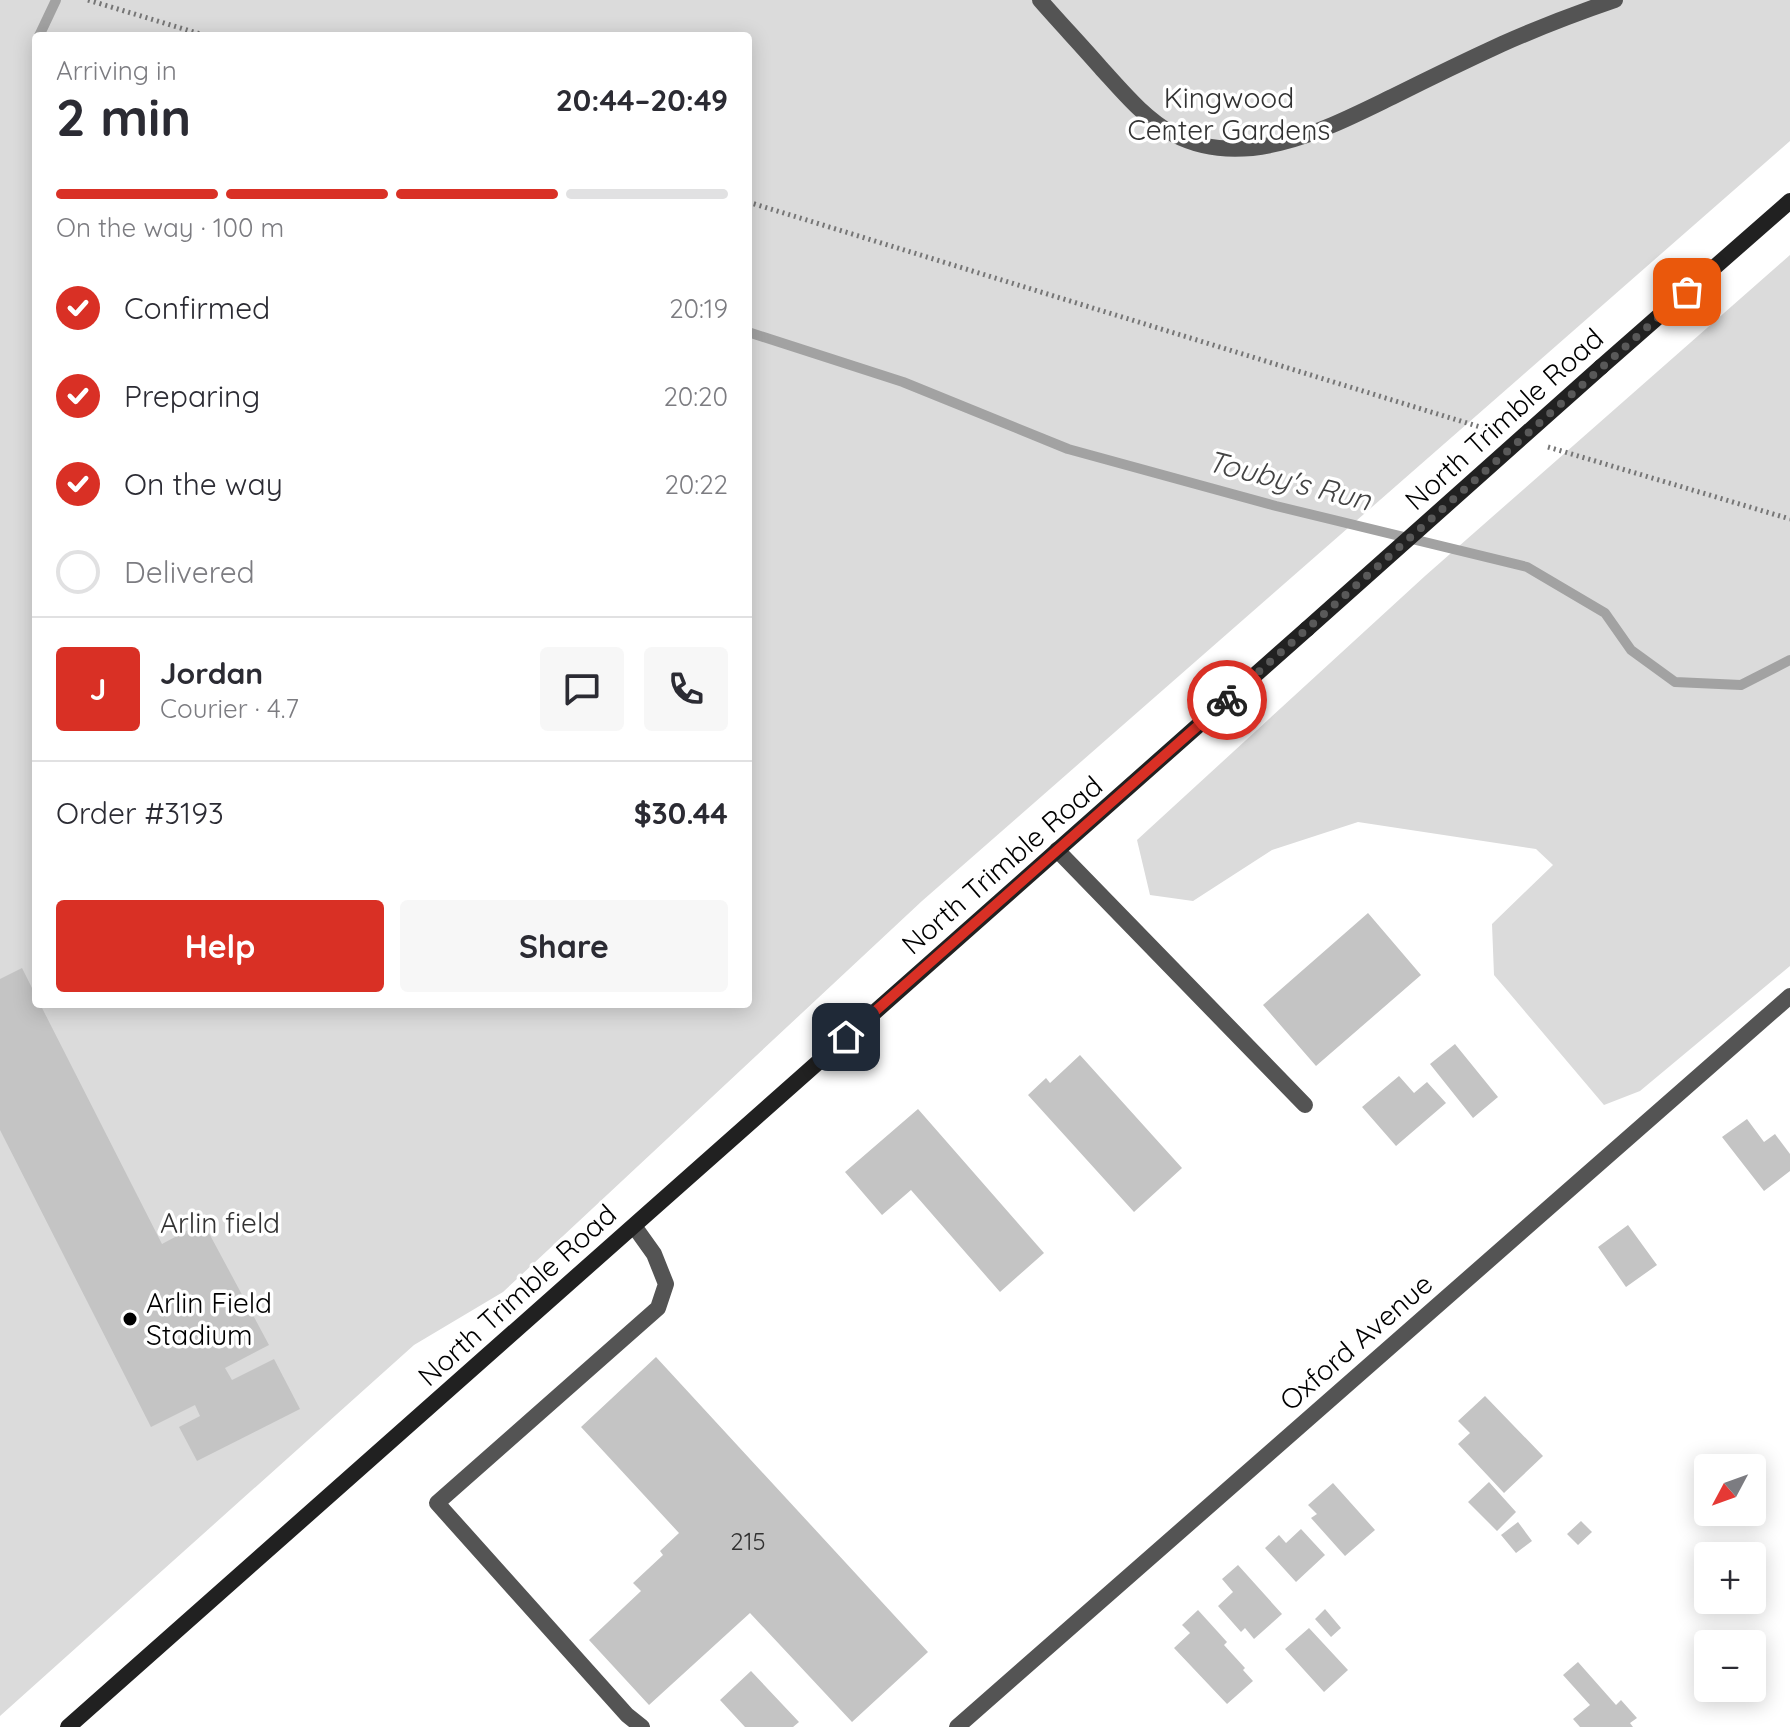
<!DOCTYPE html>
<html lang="en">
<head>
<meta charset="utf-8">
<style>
	:root { --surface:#fff; --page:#f7f7f7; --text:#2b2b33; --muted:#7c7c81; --line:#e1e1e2; --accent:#d93025 }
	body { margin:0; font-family:Quicksand,sans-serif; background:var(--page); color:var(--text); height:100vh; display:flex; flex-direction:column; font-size:30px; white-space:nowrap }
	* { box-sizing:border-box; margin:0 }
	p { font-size:26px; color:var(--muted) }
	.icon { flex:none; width:44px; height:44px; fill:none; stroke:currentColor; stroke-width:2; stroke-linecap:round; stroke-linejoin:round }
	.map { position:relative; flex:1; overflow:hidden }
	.sheet { position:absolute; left:32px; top:32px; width:720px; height:976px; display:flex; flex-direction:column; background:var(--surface); border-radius:8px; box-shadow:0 4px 20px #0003 }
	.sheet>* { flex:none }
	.needle { width:52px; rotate:229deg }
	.tools { position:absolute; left:1694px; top:1454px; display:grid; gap:16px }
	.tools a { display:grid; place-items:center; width:72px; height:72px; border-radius:8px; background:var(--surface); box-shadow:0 4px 20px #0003; font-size:40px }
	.pin { position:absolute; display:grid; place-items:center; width:68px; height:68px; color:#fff; margin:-34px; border-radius:16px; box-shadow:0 4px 12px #0006 }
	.courier { position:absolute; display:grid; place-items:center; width:80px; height:80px; margin:-40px; border:6px solid #d93025; border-radius:50%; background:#fff; color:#222; box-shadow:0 2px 10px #0007 }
	.overview em { font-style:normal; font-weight:700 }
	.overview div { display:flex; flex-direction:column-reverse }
	.overview { display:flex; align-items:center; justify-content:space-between; height:136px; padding:0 24px }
	h1 { font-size:52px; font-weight:700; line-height:60px }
	.bar { display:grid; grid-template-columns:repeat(4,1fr); gap:12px 8px; align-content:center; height:96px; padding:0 24px }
	.bar i { height:10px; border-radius:6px; background:var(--line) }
	.bar .on { background:var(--accent) }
	.bar p { grid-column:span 4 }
	.line { display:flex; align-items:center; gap:20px; padding:0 24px; border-top:2px solid var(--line) }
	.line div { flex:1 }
	.round { display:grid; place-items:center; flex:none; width:84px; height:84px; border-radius:8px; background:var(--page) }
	ol { padding:0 24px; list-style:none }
	li { display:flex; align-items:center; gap:24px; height:88px }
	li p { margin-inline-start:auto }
	li .icon { padding:8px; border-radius:50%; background:var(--accent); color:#fff; stroke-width:4 }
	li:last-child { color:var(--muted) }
	li i { width:44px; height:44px; border:4px solid var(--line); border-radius:50% }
	.button { display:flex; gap:16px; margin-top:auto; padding:16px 24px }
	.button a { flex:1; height:92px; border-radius:8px; background:var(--accent); color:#fff; font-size:32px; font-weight:700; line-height:92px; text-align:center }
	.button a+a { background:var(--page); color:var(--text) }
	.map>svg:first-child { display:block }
</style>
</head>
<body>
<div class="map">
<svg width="1790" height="1727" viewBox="0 0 1790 1727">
	<rect width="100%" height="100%" fill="#fff"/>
	<path fill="#dbdbdb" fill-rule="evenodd" d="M 0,0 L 1790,0 L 1790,141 L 922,901 L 503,1292 L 414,1345 L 0,1716 ZM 36,36 L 748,36 L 748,1004 L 36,1004 Z
		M 1790,255 L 1790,966 L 1640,1091 L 1604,1105 L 1494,975 L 1492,924 L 1553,865 L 1536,849 L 1358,822 L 1272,850 L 1193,901 L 1150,895 L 1137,840 L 1425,576 Z"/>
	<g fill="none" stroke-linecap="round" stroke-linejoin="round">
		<path stroke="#a2a2a2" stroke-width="10" d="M 39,36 L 56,0
			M 748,332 L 903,382 L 1068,449 L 1276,506 L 1527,567 L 1605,613 L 1631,650 L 1675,682 L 1741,685 L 1790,660"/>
	</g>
	<path fill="#c4c4c4" d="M 1368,913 L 1421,975 L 1316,1066 L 1263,1005 Z
		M 22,968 L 36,996 L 36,1004 L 40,1004 L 162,1244 L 203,1222 L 269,1345 L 225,1368 L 232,1380 L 274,1359 L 300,1409 L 197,1461 L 179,1427 L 200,1416 L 195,1405 L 151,1427 L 0,1130 L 0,979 Z
		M 1455,1044 L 1498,1097 L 1473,1118 L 1430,1064 Z
		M 1080,1055 L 1182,1168 L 1134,1212 L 1028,1095 L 1046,1078 L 1050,1083 Z
		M 1399,1076 L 1414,1093 L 1427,1082 L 1446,1103 L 1396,1146 L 1362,1107 Z
		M 918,1109 L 1044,1253 L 1000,1292 L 911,1190 L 882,1215 L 845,1172 Z
		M 1747,1119 L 1764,1142 L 1775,1134 L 1790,1154 L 1790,1171 L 1764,1191 L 1722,1137 Z
		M 1628,1225 L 1657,1265 L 1626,1287 L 1598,1247 Z
		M 656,1357 L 928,1652 L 852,1722 L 750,1613 L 649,1705 L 589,1640 L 641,1591 L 633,1583 L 663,1555 L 660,1551 L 679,1533 L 581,1427 Z
		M 1485,1396 L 1543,1456 L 1504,1493 L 1458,1444 L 1470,1433 L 1458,1421 Z
		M 1489,1482 L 1516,1512 L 1497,1531 L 1468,1502 Z
		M 1333,1483 L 1375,1530 L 1345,1556 L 1311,1518 L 1317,1514 L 1308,1505 Z
		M 1581,1521 L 1592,1532 L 1578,1545 L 1567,1534 Z
		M 1518,1522 L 1532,1541 L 1516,1553 L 1501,1535 Z
		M 1301,1529 L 1325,1555 L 1296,1582 L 1265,1548 L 1279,1535 L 1286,1543 Z
		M 1238,1565 L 1282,1614 L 1254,1639 L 1245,1628 L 1241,1632 L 1218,1606 L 1233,1592 L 1222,1579 Z
		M 1325,1609 L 1341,1628 L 1331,1637 L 1315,1619 Z
		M 1198,1610 L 1227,1642 L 1224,1645 L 1245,1668 L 1243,1670 L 1253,1681 L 1227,1704 L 1174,1648 L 1190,1633 L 1182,1625 Z
		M 1309,1628 L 1348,1670 L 1324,1692 L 1285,1649 Z
		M 1578,1662 L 1616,1705 L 1621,1700 L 1637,1718 L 1630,1723 L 1633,1727 L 1580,1727 L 1573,1719 L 1590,1705 L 1563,1675 Z
		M 751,1671 L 799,1722 L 793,1727 L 745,1727 L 720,1700 Z"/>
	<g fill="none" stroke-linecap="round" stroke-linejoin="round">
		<path stroke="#767676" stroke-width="5" stroke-dasharray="2 4" stroke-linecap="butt" d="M 88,0 L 207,36
			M 748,202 L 1493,431
			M 1548,447 L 1790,519"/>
		<path stroke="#545454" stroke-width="16" d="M 1040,0 C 1060,23 1081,45 1101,68 C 1122,91 1145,119 1173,134 C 1245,172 1326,129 1392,97 C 1428,79 1465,61 1502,44 C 1538,28 1577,13 1615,0
			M 1057,850 L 1305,1105
			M 634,1226 L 654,1254 L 666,1284 L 658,1308 L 437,1503 L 627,1715 L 642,1727"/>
		<path stroke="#545454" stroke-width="16" d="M 957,1727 L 1790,996"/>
		<path stroke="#212121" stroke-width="16" d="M 1601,367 L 1790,201
			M 68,1727 L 1307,629"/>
		<path stroke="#212121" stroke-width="16" d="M 1307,629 L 1601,367"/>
	</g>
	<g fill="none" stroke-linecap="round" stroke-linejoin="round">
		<path stroke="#595959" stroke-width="8" stroke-dasharray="0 14.4" d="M 1227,700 L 1687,292"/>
		<path stroke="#d93025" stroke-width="10" d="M 846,1037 L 1227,700"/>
	</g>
	<circle fill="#000" stroke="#fff" stroke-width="3" cx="130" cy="1319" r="8"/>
	<g text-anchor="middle" stroke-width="7" stroke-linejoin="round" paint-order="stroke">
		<g font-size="24" fill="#313131">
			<text x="748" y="1550">215</text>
		</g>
		<g font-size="28" fill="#323232" stroke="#fff">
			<text x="1229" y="108">Kingwood<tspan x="1229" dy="32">Center Gardens</tspan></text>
			<text x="220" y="1233">Arlin field</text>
		</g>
		<g font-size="28" fill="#000" stroke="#fff">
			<text transform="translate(1504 419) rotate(-42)" y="10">North Trimble Road</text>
			<text transform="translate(1002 865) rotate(-41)" y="10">North Trimble Road</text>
			<text transform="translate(517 1295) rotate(-42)" y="10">North Trimble Road</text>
			<text transform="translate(1356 1342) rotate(-41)" y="10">Oxford Avenue</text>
		</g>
		<g font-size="28" fill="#000" stroke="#fff" text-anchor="start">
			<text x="146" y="1313">Arlin Field<tspan x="146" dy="32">Stadium</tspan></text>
		</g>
		<g font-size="30" font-style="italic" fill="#434343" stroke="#fff">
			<text transform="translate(1289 481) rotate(14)" y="10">Touby's Run</text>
		</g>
	</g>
</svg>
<div class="tools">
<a><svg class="needle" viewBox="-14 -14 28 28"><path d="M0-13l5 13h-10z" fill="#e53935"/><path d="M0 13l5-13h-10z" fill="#7c7c81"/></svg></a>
<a>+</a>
<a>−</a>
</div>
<div class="pin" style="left:1687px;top:292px;background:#ea580c"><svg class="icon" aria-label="bag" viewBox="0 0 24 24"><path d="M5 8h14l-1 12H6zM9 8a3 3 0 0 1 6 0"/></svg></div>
<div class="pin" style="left:846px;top:1037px;background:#1f2937"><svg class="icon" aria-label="home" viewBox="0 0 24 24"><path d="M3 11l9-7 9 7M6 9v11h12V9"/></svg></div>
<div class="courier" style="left:1227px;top:700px"><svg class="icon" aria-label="bike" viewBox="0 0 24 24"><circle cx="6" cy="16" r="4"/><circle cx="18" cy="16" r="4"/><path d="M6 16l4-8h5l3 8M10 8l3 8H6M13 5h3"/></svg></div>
<section class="sheet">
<div class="overview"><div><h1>2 min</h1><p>Arriving in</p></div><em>20:44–20:49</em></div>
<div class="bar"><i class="on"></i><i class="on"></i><i class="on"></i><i></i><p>On the way · 100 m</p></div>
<ol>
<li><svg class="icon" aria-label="check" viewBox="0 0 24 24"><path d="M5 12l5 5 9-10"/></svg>Confirmed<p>20:19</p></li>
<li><svg class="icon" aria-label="check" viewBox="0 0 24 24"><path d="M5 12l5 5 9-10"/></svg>Preparing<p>20:20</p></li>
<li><svg class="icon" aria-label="check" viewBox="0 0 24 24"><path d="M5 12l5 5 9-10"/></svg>On the way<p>20:22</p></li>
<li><i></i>Delivered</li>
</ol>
<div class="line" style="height:144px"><b class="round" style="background:var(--accent);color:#fff">J</b><div><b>Jordan</b><p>Courier · 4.7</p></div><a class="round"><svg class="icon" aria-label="chat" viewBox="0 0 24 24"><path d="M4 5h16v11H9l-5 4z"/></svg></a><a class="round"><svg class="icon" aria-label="phone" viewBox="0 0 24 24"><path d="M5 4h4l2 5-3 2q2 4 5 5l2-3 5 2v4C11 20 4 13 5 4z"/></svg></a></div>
<div class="line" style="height:104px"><div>Order #3193</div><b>$30.44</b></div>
<div class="button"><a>Help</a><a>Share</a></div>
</section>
</div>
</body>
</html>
